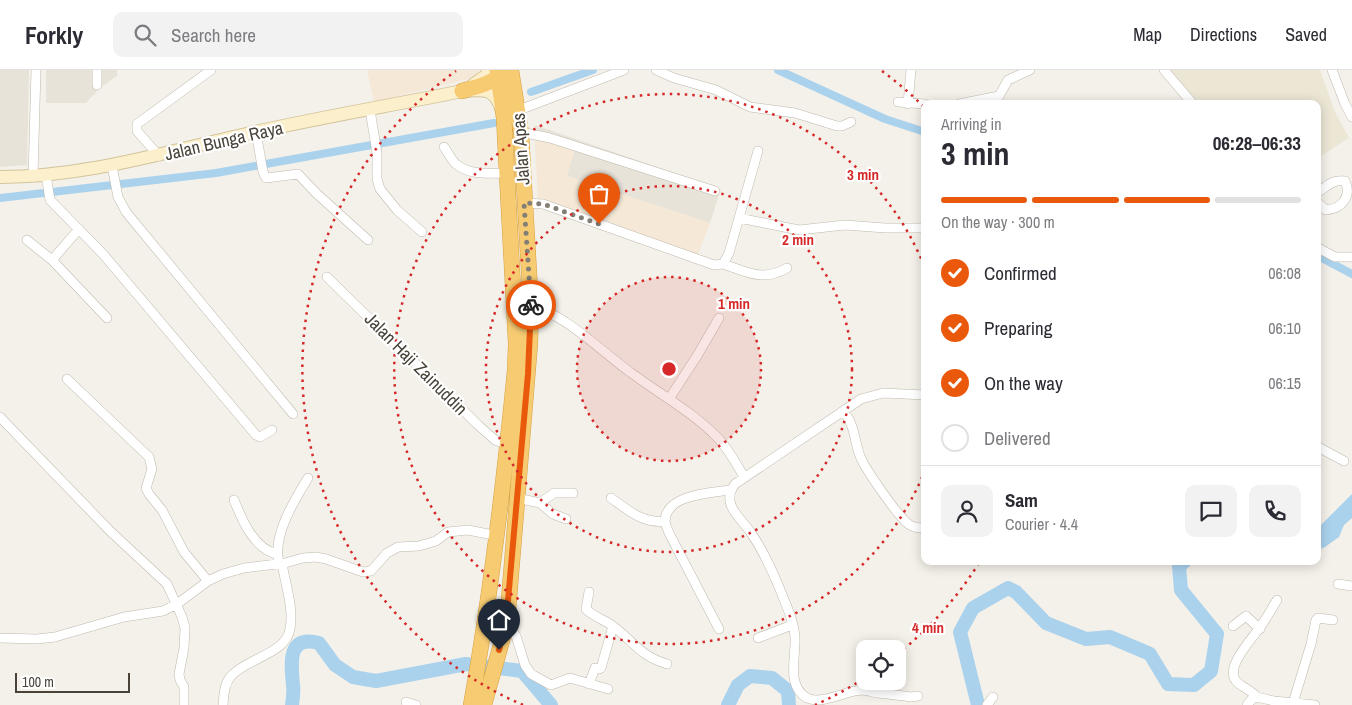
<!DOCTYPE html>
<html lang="en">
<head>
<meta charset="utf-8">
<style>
	:root { --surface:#fff; --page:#f2f2f3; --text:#2b2b33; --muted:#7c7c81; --line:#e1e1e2; --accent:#ea580c }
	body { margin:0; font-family:"Archivo Narrow",sans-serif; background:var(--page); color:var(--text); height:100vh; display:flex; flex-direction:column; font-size:19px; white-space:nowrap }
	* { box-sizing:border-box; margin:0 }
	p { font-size:16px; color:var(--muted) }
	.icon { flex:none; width:28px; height:28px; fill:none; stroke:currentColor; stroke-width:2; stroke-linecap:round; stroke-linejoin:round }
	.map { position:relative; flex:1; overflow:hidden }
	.drawer { position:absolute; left:921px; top:30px; width:400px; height:465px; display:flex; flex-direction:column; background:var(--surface); border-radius:10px; box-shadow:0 2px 12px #0003 }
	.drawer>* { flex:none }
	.fabs { position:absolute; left:856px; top:570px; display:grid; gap:10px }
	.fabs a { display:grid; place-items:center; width:50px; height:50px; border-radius:10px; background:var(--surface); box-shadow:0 2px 12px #0003; font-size:25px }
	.scale { position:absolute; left:15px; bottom:12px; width:115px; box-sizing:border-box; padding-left:5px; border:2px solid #484238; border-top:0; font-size:14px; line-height:18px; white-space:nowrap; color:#484238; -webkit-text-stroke:4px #fff; paint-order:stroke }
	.pin { position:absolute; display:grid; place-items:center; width:42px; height:42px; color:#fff; margin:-51px -21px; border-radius:50% 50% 50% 0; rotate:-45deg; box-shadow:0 0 5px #0007 }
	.pin .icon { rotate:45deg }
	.courier { position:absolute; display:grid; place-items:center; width:50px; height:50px; margin:-25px; border:4px solid #ea580c; border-radius:50%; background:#fff; color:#222; box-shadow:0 1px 6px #0007 }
	.head em { font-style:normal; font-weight:700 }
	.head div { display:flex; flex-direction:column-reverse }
	.head { display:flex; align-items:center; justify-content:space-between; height:85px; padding:0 20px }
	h1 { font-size:32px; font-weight:700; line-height:38px }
	.bar { display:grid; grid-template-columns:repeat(4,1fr); gap:8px 5px; align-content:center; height:60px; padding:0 20px }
	.bar i { height:6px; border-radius:4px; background:var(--line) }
	.bar .on { background:var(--accent) }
	.bar p { grid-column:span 4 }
	.line { display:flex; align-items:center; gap:12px; padding:0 20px; border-top:1px solid var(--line) }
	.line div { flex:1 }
	.round { display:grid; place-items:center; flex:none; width:52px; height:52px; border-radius:10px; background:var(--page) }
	ol { padding:0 20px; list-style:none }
	li { display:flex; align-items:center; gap:15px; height:55px }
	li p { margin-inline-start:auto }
	li .icon { padding:5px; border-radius:50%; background:var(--accent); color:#fff; stroke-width:4 }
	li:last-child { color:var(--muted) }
	li i { width:28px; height:28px; border:2px solid var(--line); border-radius:50% }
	header { display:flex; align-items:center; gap:30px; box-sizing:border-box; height:70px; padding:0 25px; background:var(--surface); border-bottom:1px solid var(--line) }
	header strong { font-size:24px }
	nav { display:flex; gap:28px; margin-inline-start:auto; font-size:18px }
	.search { width:350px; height:45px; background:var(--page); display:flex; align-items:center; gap:12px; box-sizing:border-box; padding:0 18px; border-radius:10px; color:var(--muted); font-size:19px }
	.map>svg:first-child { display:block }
</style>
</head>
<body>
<header>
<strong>Forkly</strong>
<div class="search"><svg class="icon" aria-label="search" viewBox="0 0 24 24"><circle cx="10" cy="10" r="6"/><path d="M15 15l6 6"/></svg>Search here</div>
<nav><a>Map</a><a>Directions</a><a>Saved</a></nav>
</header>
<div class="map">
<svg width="1352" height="635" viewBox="0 0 1352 635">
	<rect width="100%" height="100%" fill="#f4f1ea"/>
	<path fill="#e8e3d8" d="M 0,0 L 29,0 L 27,95 L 0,97 Z
		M 46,0 L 117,0 L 117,6 L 101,17 L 86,33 L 46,33 Z
		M 535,55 L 721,119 L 710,153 L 536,96 Z"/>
	<path fill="#f5e8d7" d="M 367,0 L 481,0 L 477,7 L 374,32 Z
		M 535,66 L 575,80 L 567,106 L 710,153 L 695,192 L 538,137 Z"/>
	<path fill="#ece6d5" d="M 1168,0 L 1320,0 L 1335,42 L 1349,68 L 1318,88 L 1318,34 L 1197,34 Z"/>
	<path fill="#aad2ed" d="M 1352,424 L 1352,448 L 1344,455 L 1339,467 L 1325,477 L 1318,480 L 1318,458 Z"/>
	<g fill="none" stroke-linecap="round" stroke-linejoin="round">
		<path stroke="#aad2ed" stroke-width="8" d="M 778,0 L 885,49 L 925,62
			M 531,22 L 593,0
			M 0,128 L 216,103 L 494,53
			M 1318,186 L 1352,204"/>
		<path stroke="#aad2ed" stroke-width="14" d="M 292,635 C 293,628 294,621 293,615 C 291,593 287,565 319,573 L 335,595 L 353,607 L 376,611 L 466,594 L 522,601 L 551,635
			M 728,635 L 738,615 L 750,606 L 772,608 L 788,621 L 789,635
			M 978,635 L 960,562 L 973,538 L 1008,518 L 1016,522 L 1046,553 L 1086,569 L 1110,567 L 1150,584 L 1168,614 L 1194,615 L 1211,601 L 1217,564 L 1181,520 L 1179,496 L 1185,491"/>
		<defs>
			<path id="street" d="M 656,0 L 674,8 L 716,20 L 750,37 L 795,43 L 837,56 L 842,56 L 851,52
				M 1164,0 L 1193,34
				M 1332,0 L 1345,34 L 1352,47
				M 97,15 L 97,0
				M 898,32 L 925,34
				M 908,34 L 911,0
				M 959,34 L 999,26 L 1008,10 L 1030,0
				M 370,40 L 377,83 L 377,109 L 380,119 L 397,140 L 422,162
				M 519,40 L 624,0
				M 256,62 L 263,102 L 266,108 L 298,104 L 316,123 L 368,170
				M 521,62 L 550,68 L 715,121
				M 444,77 C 448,82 451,90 456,94 C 470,106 491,103 508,103
				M 159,86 L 137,61 L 137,54 L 211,0
				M 112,96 L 118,127 L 126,142 L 293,344
				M 46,105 L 50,130 L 103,184 L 256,365 L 260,367 L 272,360
				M 33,107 L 36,0
				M 1318,122 C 1328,116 1332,109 1345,111 C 1352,126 1342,139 1326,140 L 1318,133
				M 524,133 L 543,134 L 714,195 L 723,194 L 729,183 L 758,81
				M 739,148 L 799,160 L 845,155 L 885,158 L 925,158
				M 27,170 L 52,190 L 107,248
				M 1318,178 L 1335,187 L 1352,187
				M 52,190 L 79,159
				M 723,194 C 747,202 763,212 787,198
				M 327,207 L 478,355 L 495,370 L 508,375
				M 531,237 C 562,241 603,283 630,302 C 658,323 691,341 716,366 C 728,378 736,393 744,407
				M 67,309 L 149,387 L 152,399 L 146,418 L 149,424 L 162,440 L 184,482 L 208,511
				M 669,329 L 697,286 L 719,248
				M 844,342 C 855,355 854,370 860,386 C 864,397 900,450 910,455 C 915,458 919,458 925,458
				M 0,347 L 110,461 L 167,514 L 182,547 L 185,558 L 184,578 L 179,604 L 180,610 L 184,617 L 184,635
				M 1318,377 L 1344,391
				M 517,428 L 540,433 L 553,444 L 566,449
				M 611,428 C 628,440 643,454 665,451
				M 234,430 C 242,450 254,479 277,484
				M 540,433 L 554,423 L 573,423
				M 279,493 C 272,466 294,431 308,408
				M 1338,514 L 1352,516
				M 589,522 L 586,539 C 591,545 602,549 610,554 C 632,569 639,586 667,594
				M 507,553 L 516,566 L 525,595 L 531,604 L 551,615 L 570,608 L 608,619
				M 1233,556 L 1246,546 L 1260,559
				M 719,559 L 669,463 C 668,459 665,455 665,451 C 666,424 711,423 730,420
				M 0,568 L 37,569 L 55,567 L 124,547 L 163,541 L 177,534 L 208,511 L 223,504 L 244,498 L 285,493 L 303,488 L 316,487 L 326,489 L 363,502 L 371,501 L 387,483 L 398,477 L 419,476 L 436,471 L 448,462 L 468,460 L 498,466
				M 758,568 L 792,555
				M 589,614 L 595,598 L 599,599 L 601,598 L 613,556
				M 918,626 L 911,627 C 900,625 888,624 877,623 C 872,622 867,620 862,620 C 844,621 823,635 807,628 C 786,616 796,587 795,568 C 794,550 785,533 779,517 C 771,498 763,480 751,463 C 745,453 735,446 731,435 C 728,427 730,421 735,414 L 861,329 L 883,323 L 925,325
				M 1257,627 C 1251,620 1240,616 1236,611 C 1225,597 1251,570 1258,560 C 1265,551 1271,540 1277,530
				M 406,632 L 416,635
				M 1293,633 L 1311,574 L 1316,550 L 1318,548 L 1333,550
				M 223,635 C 224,625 224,614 231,606 C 247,588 286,584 290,559 C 294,538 285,513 282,493
				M 987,635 L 993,627
				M 1247,635 L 1252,629 L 1257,627 L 1274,631 L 1315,635"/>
			<path id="secondary" d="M 473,15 L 487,5 L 488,0
				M 0,107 C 83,107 162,83 242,65 C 315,48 389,36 462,21 C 482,20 493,16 501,38"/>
			<path id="highway" d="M 462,21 C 478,16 494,14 504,0
				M 471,635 C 491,524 504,413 515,300 L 516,274 L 504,48 L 497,0
				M 484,635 L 507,553 L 530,274 L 531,237 L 521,62 L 511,0"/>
		</defs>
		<use href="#street" stroke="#bfb9ad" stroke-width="10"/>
		<use href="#secondary" stroke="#d2c49c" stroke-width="14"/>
		<use href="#highway" stroke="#d6a042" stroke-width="16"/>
		<use href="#street" stroke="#fff" stroke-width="9"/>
		<use href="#secondary" stroke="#fcf0cc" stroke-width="12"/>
		<use href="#highway" stroke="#f7cb72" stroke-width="15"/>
	</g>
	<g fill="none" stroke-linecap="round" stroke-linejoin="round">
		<path stroke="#847f76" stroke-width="5" stroke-dasharray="0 9" d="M 531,235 L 524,133 L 543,134 L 599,154"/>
		<path stroke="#ea580c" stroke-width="6" d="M 499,580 L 506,553 L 528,304 L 531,235"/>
	</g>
	<circle cx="669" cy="299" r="92" fill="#d62828" fill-opacity=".12"/>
	<g fill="none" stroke="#d62828" stroke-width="2.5" stroke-dasharray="2.5 5">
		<circle cx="669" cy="299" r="92"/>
		<circle cx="669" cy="299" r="183"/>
		<path d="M925 400A275 275 0 1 1 925 198"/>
		<path d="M979 493A366 366 0 0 1 899 583M863 609A366 366 0 0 1 815 635M523 635A366 366 0 0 1 456 1M882 1A366 366 0 0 1 923 36"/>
	</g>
	<g text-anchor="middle" stroke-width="4.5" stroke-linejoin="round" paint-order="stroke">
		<g font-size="18" fill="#484238" stroke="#fff">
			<text transform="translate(224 71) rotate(-13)" y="6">Jalan Bunga Raya</text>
			<text transform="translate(521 79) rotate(-94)" y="6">Jalan Apas</text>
			<text transform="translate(416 294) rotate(45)" y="6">Jalan Haji Zainuddin</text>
		</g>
	</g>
	<circle cx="669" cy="299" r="8" fill="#d62828" stroke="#fff" stroke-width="2.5"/>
	<g font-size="15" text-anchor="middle" font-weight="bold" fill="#d62828" stroke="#fff" stroke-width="4.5" stroke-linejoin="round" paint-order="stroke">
		<text x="863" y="110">3 min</text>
		<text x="798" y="175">2 min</text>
		<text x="734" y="239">1 min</text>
		<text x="928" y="563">4 min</text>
	</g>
</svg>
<div class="fabs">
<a><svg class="icon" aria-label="locate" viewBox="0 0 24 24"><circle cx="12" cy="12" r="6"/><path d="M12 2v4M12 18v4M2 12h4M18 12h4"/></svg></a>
</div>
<div class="scale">100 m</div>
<div class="pin" style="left:599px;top:154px;background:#ea580c"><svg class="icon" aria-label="bag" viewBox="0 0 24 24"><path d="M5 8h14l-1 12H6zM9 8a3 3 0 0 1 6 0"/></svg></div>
<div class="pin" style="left:499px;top:580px;background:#1f2937"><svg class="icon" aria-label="home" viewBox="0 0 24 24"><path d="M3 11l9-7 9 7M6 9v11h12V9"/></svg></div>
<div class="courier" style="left:531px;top:235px"><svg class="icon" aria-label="bike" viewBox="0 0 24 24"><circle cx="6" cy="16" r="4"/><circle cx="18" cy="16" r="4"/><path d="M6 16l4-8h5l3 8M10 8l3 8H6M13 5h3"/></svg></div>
<section class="drawer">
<div class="head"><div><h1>3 min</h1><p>Arriving in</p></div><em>06:28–06:33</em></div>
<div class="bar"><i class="on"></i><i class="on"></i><i class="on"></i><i></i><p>On the way · 300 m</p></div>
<ol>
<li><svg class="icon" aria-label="check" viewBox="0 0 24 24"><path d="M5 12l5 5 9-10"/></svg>Confirmed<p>06:08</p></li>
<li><svg class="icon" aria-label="check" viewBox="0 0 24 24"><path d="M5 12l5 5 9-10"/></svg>Preparing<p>06:10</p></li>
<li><svg class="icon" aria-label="check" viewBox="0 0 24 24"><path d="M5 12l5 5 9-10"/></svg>On the way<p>06:15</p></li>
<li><i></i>Delivered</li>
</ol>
<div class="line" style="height:90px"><a class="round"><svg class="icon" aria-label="person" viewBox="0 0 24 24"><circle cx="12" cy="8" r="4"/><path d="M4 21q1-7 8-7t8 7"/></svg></a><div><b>Sam</b><p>Courier · 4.4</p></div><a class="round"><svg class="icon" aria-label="chat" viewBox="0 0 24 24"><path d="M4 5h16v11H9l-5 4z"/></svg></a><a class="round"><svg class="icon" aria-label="phone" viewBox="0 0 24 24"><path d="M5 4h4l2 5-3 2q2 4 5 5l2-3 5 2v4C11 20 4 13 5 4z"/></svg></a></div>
</section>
</div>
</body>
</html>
